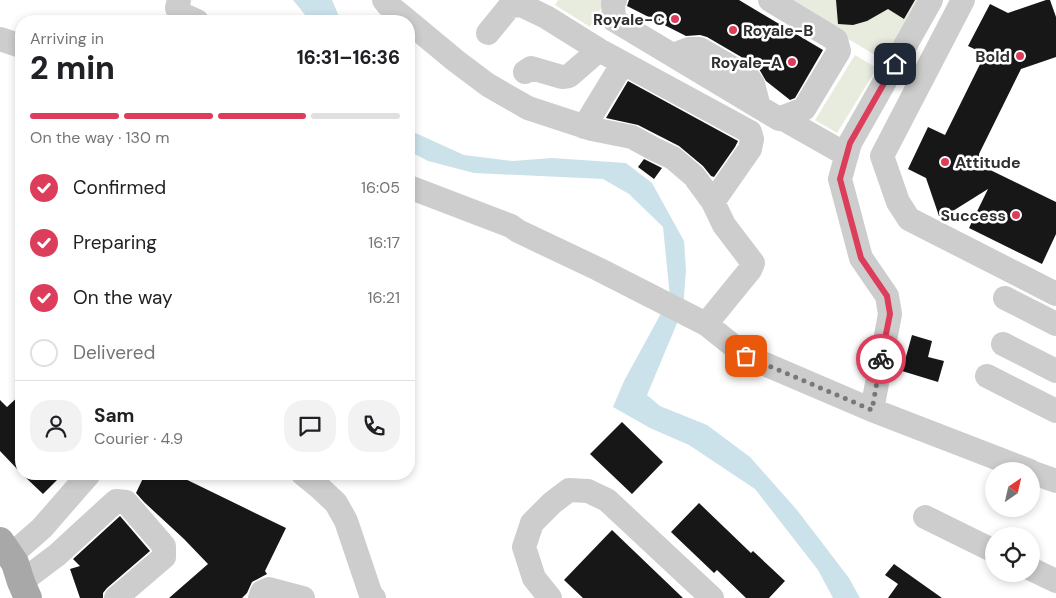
<!DOCTYPE html>
<html lang="en">
<head>
<meta charset="utf-8">
<style>
	:root { --surface:#fff; --page:#f2f2f2; --text:#202124; --muted:#757577; --line:#e0e0e0; --accent:#dc3d5b }
	body { margin:0; font-family:"DM Sans",sans-serif; background:var(--page); color:var(--text); height:100vh; display:flex; flex-direction:column; font-size:19px; white-space:nowrap }
	* { box-sizing:border-box; margin:0 }
	p { font-size:16px; color:var(--muted) }
	.icon { flex:none; width:28px; height:28px; fill:none; stroke:currentColor; stroke-width:2; stroke-linecap:round; stroke-linejoin:round }
	.map { position:relative; flex:1; overflow:hidden }
	.sheet { position:absolute; left:15px; top:15px; width:400px; height:465px; display:flex; flex-direction:column; background:var(--surface); border-radius:20px; box-shadow:0 2px 8px #0003 }
	.sheet>* { flex:none }
	.needle { width:32px; rotate:34deg }
	.controls { position:absolute; left:985px; top:462px; display:grid; gap:10px }
	.controls a { display:grid; place-items:center; width:55px; height:55px; border-radius:50%; background:var(--surface); box-shadow:0 2px 8px #0003; font-size:25px }
	.pin { position:absolute; display:grid; place-items:center; width:42px; height:42px; color:#fff; margin:-21px; border-radius:10px; box-shadow:0 2px 8px #0006 }
	.courier { position:absolute; display:grid; place-items:center; width:50px; height:50px; margin:-25px; border:4px solid #dc3d5b; border-radius:50%; background:#fff; color:#222; box-shadow:0 1px 6px #0007 }
	.overview em { font-style:normal; font-weight:800 }
	.overview div { display:flex; flex-direction:column-reverse }
	.overview { display:flex; align-items:center; justify-content:space-between; height:85px; padding:0 15px }
	h1 { font-size:32px; font-weight:800; line-height:38px }
	.bar { display:grid; grid-template-columns:repeat(4,1fr); gap:8px 5px; align-content:center; height:60px; padding:0 15px }
	.bar i { height:6px; border-radius:4px; background:var(--line) }
	.bar .current { background:var(--accent) }
	.bar p { grid-column:span 4 }
	.line { display:flex; align-items:center; gap:12px; padding:0 15px; border-top:1px solid var(--line) }
	.line div { flex:1 }
	.round { display:grid; place-items:center; flex:none; width:52px; height:52px; border-radius:20px; background:var(--page) }
	ol { padding:0 15px; list-style:none }
	li { display:flex; align-items:center; gap:15px; height:55px }
	li p { margin-inline-start:auto }
	li .icon { padding:5px; border-radius:50%; background:var(--accent); color:#fff; stroke-width:4 }
	li:last-child { color:var(--muted) }
	li i { width:28px; height:28px; border:2px solid var(--line); border-radius:50% }
	.map>svg:first-child { display:block }
</style>
</head>
<body>
<div class="map">
<svg width="1056" height="598" viewBox="0 0 1056 598">
	<rect width="100%" height="100%" fill="#fff"/>
	<path fill="#e7ecdf" d="M 558,0 L 606,0 L 590,27 L 555,5 Z
		M 784,0 L 920,0 L 883,60 Z
		M 855,55 L 877,68 L 837,133 L 815,120 Z"/>
	<path fill="#cce2eb" d="M 293,0 L 332,0 L 341,21 L 310,21 Z
		M 409,130 L 464,155 L 513,161 L 552,158 L 626,163 L 652,183 L 684,241 L 686,270 L 683,309 L 647,395 L 660,406 L 707,425 L 750,457 L 797,510 L 849,578 L 860,598 L 833,598 L 818,570 L 755,489 L 689,445 L 650,428 L 613,407 L 624,381 L 670,297 L 663,227 L 629,194 L 603,179 L 474,173 L 428,161 L 409,151 Z"/>
	<path fill="#171717" d="M 629,0 L 739,0 L 823,50 L 795,98 L 790,100 L 766,81 L 759,69 L 755,65 L 707,37 L 700,35 L 686,36 L 627,6 Z
		M 836,0 L 915,0 L 904,19 L 888,9 L 867,21 L 853,25 L 838,24 Z
		M 1046,0 L 1050,0 L 1056,17 L 1056,57 L 1021,69 L 979,154 L 980,165 L 1056,202 L 1056,234 L 1042,264 L 969,228 L 988,189 L 940,219 L 926,178 L 908,169 L 928,127 L 945,135 L 985,54 L 968,46 L 990,4 L 1008,13 Z
		M 628,81 L 738,141 L 735,147 L 714,177 L 711,176 L 703,166 L 679,146 L 638,125 L 606,118 Z
		M 644,159 L 662,168 L 654,179 L 638,167 Z
		M 912,335 L 932,341 L 928,357 L 944,361 L 938,382 L 902,371 Z
		M 21,394 L 21,473 L 0,451 L 0,400 L 7,407 Z
		M 622,422 L 663,462 L 632,494 L 590,454 Z
		M 22,474 L 63,474 L 43,494 Z
		M 145,474 L 175,474 L 286,528 L 265,571 L 267,574 L 252,582 L 247,593 L 242,598 L 169,598 L 208,564 L 184,539 L 144,502 L 136,493 Z
		M 699,503 L 751,553 L 753,551 L 785,581 L 769,598 L 746,598 L 717,570 L 714,573 L 671,532 Z
		M 120,516 L 150,551 L 107,588 L 103,593 L 103,598 L 80,598 L 70,569 L 80,566 L 73,559 Z
		M 612,530 L 683,598 L 583,598 L 564,580 Z
		M 894,564 L 942,598 L 888,598 L 898,584 L 885,575 Z"/>
	<g fill="none" stroke-linecap="round" stroke-linejoin="round">
		<path stroke="#cdcdcd" stroke-width="24" d="M 179,0 L 177,8 L 179,13 L 197,21
			M 384,0 L 388,5 L 408,21
			M 615,0 L 613,3 L 614,20 L 779,119 L 804,109 L 839,51 L 836,40 L 770,0
			M 931,0 L 850,143 L 840,179 L 861,258 L 887,296 L 890,314 L 872,410 L 1030,471
			M 963,0 L 882,156 L 898,202 L 909,219 L 1056,294
			M 409,22 L 456,61 L 488,85 L 528,108 L 592,129 L 632,137 L 654,149 L 673,158 L 694,176 L 713,202 L 724,225 L 753,263 L 750,270 L 706,324
			M 488,33 L 510,6 L 521,5 L 546,17 L 599,50
			M 0,39 L 21,46
			M 673,55 L 689,49 L 700,49 L 748,77 L 753,84 L 759,107
			M 525,72 L 531,68 L 562,77 L 569,76 L 599,50 L 750,132 L 752,139 L 750,149 L 713,202
			M 787,121 L 847,155
			M 584,127 L 623,63
			M 409,187 L 511,226 L 518,231 L 598,269 L 706,324 L 746,356 L 872,410
			M 1005,298 L 1056,324
			M 1003,344 L 1056,371
			M 987,376 L 1056,411
			M 1031,472 L 1056,481
			M 303,474 L 320,488 L 336,503 L 346,521 L 371,595 L 374,598
			M 925,517 L 994,551
			M 10,556 L 42,528 L 89,474
			M 1031,569 L 1056,581
			M 21,582 L 57,555 L 116,501 L 126,502 L 164,546 L 164,557 L 116,598
			M 260,598 L 262,592 L 269,589 L 303,598
			M 550,598 L 534,578 L 524,547 L 532,523 L 552,503 L 569,490 L 588,491 L 607,500 L 712,598"/>
		<path stroke="#a8a8a8" stroke-width="28" d="M 0,541 L 15,563 L 21,582 L 28,598"/>
	</g>
	<g fill="none" stroke-linecap="round" stroke-linejoin="round">
		<path stroke="#787878" stroke-width="5" stroke-dasharray="0 9" d="M 746,356 L 872,410 L 881,359"/>
		<path stroke="#dc3d5b" stroke-width="6" d="M 881,359 L 890,314 L 887,296 L 861,258 L 840,179 L 850,143 L 895,64"/>
	</g>
	<g fill="#dc3d5b" stroke="#fff" stroke-width="2">
		<circle cx="675" cy="19" r="5"/>
		<circle cx="733" cy="30" r="5"/>
		<circle cx="1020" cy="56" r="5"/>
		<circle cx="792" cy="62" r="5"/>
		<circle cx="945" cy="162" r="5"/>
		<circle cx="1016" cy="215" r="5"/>
	</g>
	<g text-anchor="middle" stroke-width="5" stroke-linejoin="round" paint-order="stroke">
		<g font-size="16" font-weight="bold" fill="#303030" stroke="#fff" text-anchor="end">
			<text x="665" y="25">Royale-C</text>
			<text x="743" y="36" text-anchor="start">Royale-B</text>
			<text x="1010" y="62">Bold</text>
			<text x="782" y="68">Royale-A</text>
			<text x="955" y="168" text-anchor="start">Attitude</text>
			<text x="1006" y="221">Success</text>
		</g>
	</g>
</svg>
<div class="controls">
<a><svg class="needle" viewBox="-14 -14 28 28"><path d="M0-13l5 13h-10z" fill="#e53935"/><path d="M0 13l5-13h-10z" fill="#757577"/></svg></a>
<a><svg class="icon" aria-label="locate" viewBox="0 0 24 24"><circle cx="12" cy="12" r="6"/><path d="M12 2v4M12 18v4M2 12h4M18 12h4"/></svg></a>
</div>
<div class="pin" style="left:746px;top:356px;background:#ea580c"><svg class="icon" aria-label="bag" viewBox="0 0 24 24"><path d="M5 8h14l-1 12H6zM9 8a3 3 0 0 1 6 0"/></svg></div>
<div class="pin" style="left:895px;top:64px;background:#1f2937"><svg class="icon" aria-label="home" viewBox="0 0 24 24"><path d="M3 11l9-7 9 7M6 9v11h12V9"/></svg></div>
<div class="courier" style="left:881px;top:359px"><svg class="icon" aria-label="bike" viewBox="0 0 24 24"><circle cx="6" cy="16" r="4"/><circle cx="18" cy="16" r="4"/><path d="M6 16l4-8h5l3 8M10 8l3 8H6M13 5h3"/></svg></div>
<section class="sheet">
<div class="overview"><div><h1>2 min</h1><p>Arriving in</p></div><em>16:31–16:36</em></div>
<div class="bar"><i class="current"></i><i class="current"></i><i class="current"></i><i></i><p>On the way · 130 m</p></div>
<ol>
<li><svg class="icon" aria-label="check" viewBox="0 0 24 24"><path d="M5 12l5 5 9-10"/></svg>Confirmed<p>16:05</p></li>
<li><svg class="icon" aria-label="check" viewBox="0 0 24 24"><path d="M5 12l5 5 9-10"/></svg>Preparing<p>16:17</p></li>
<li><svg class="icon" aria-label="check" viewBox="0 0 24 24"><path d="M5 12l5 5 9-10"/></svg>On the way<p>16:21</p></li>
<li><i></i>Delivered</li>
</ol>
<div class="line" style="height:90px"><a class="round"><svg class="icon" aria-label="person" viewBox="0 0 24 24"><circle cx="12" cy="8" r="4"/><path d="M4 21q1-7 8-7t8 7"/></svg></a><div><b>Sam</b><p>Courier · 4.9</p></div><a class="round"><svg class="icon" aria-label="chat" viewBox="0 0 24 24"><path d="M4 5h16v11H9l-5 4z"/></svg></a><a class="round"><svg class="icon" aria-label="phone" viewBox="0 0 24 24"><path d="M5 4h4l2 5-3 2q2 4 5 5l2-3 5 2v4C11 20 4 13 5 4z"/></svg></a></div>
</section>
</div>
</body>
</html>
